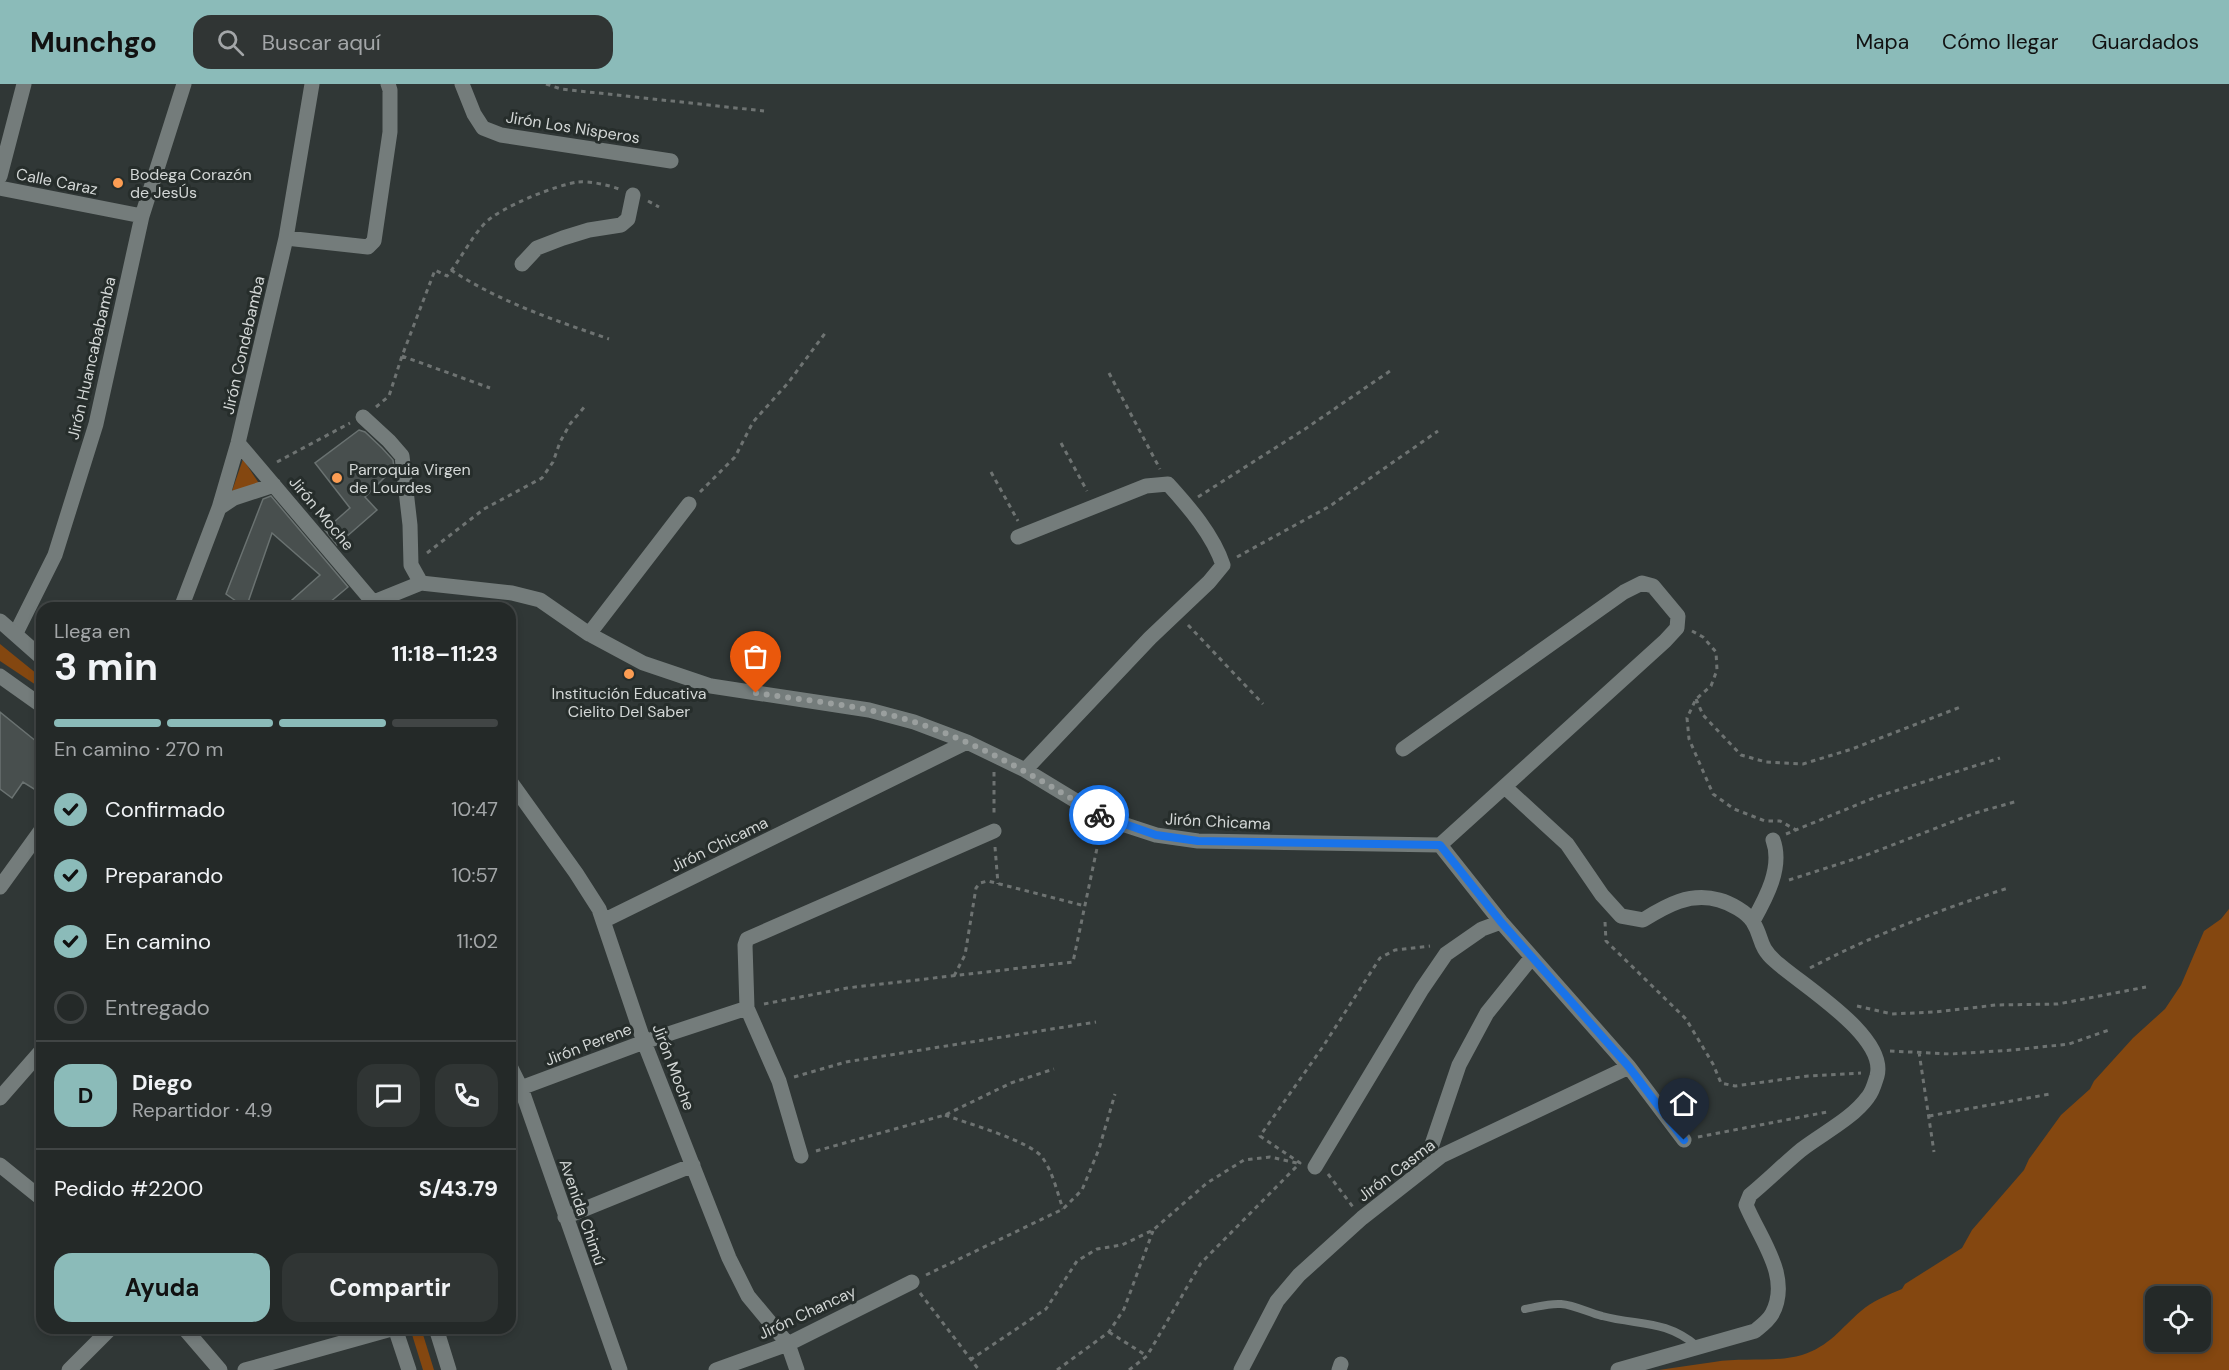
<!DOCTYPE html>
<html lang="es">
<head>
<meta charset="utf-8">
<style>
	:root { --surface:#242928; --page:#303534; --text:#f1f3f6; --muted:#a3a6a8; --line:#414545; --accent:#8bbbb9 }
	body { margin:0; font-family:"DM Sans",sans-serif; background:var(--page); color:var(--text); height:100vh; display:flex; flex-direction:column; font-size:22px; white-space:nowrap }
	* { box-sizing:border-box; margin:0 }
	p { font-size:20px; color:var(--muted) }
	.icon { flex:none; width:33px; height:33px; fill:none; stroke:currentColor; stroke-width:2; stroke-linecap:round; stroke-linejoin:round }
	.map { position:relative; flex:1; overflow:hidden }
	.side { position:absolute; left:36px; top:518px; width:480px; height:732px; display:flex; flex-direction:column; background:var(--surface); border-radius:18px; box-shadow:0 3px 9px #0003,0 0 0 2px var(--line) }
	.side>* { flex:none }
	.controls { position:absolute; left:2145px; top:1202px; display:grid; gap:12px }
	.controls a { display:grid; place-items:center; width:66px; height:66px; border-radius:12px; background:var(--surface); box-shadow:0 3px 9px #0003,0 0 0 2px var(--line); font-size:30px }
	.pin { position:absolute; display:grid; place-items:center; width:51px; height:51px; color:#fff; margin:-62px -26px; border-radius:50% 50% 50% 0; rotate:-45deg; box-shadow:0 0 6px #0007 }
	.pin .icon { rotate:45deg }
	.courier { position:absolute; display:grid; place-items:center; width:60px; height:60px; margin:-30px; border:4px solid #1a73e8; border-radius:50%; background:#fff; color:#222; box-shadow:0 2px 8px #0007 }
	.head em { font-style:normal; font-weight:700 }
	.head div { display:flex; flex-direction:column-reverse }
	.head { display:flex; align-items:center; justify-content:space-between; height:102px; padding:0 18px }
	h1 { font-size:39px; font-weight:700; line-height:45px }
	.bar { display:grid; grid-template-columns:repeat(4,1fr); gap:9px 6px; align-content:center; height:72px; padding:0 18px }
	.bar i { height:8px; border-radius:4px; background:var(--line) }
	.bar .on { background:var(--accent) }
	.bar p { grid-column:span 4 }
	.line { display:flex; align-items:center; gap:15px; padding:0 18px; border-top:2px solid var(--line) }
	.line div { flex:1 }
	.round { display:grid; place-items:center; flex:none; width:63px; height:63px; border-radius:18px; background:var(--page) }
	ol { padding:0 18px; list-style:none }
	li { display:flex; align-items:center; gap:18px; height:66px }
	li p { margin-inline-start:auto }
	li .icon { padding:6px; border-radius:50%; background:var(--accent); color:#111; stroke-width:4 }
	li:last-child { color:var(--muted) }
	li i { width:33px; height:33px; border:3px solid var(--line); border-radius:50% }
	.primary-button { display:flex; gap:12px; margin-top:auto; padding:12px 18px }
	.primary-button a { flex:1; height:69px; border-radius:18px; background:var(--accent); color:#111; font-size:24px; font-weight:700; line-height:69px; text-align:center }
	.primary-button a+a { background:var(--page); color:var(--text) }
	header { display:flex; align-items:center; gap:36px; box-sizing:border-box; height:84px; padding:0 30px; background:var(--accent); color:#111 }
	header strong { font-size:28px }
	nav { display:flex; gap:33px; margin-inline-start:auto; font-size:21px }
	.search { width:420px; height:54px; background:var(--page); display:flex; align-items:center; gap:15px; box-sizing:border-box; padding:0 21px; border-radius:18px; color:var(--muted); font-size:22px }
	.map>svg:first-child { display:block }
</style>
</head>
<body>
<header>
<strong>Munchgo</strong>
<div class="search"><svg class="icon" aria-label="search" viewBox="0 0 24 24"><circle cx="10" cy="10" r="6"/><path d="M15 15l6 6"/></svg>Buscar aquí</div>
<nav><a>Mapa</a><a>Cómo llegar</a><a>Guardados</a></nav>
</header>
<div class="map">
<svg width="2229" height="1286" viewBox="0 0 2229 1286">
	<rect width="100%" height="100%" fill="#303736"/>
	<path fill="#844710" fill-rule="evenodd" d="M 243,375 L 260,401 L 232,407 Z
		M 0,560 L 42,594 L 42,605 L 0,577 Z
		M 2229,825 L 2229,1286 L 1659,1286 C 1677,1283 1695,1281 1714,1278 C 1742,1273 1774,1279 1802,1271 C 1830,1262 1840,1245 1861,1227 C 1872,1217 1888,1211 1902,1205 L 1905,1200 L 1962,1164 L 1972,1146 L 2024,1086 L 2029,1075 L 2061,1031 L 2090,1005 L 2094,997 L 2133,954 L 2165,925 L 2181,901 L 2204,847 L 2221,835 ZM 2156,1212 L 2200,1212 L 2200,1257 L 2156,1257 Z
		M 410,1244 L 421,1244 L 434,1286 L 423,1286 Z"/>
	<path fill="#484f4e" stroke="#6a7271" stroke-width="1.5" d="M 359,346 L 365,348 L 382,364 L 393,376 L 394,384 L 365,413 L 377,426 L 337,461 L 325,446 L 350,424 L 315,379 Z
		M 271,412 L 348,503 L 323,524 L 283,524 L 320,491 L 272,449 L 246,524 L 226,510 L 263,415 Z
		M 0,628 L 42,662 L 42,710 L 23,698 L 12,714 L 0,705 Z"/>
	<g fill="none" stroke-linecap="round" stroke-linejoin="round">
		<path stroke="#6e7372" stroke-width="3" stroke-dasharray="4.5 4.5" stroke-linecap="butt" d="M 546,0 L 561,5 L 764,27
			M 648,117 L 659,123
			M 451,186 C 500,218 554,236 609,255
			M 402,272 L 490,304
			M 1109,289 L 1160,385
			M 376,323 L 389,312 L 402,272 L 435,186 L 447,192 C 461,175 470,155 485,139 C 501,123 556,101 578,98 C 591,97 608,101 619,105
			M 1061,359 L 1087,407
			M 277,378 L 350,339
			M 991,388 L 1018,437
			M 700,408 L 735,373 L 753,338 L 788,299 L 826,248
			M 1198,413 L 1305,345 L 1390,287
			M 427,469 L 484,425 L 542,394 L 553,378 L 560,358 L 570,340 L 586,321
			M 1237,473 L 1330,422 L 1438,347
			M 1188,541 L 1263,620
			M 1692,547 L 1703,553 L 1716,568 L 1717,586 L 1711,602 L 1696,615 L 1687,634 L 1689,655 L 1713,710 L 1734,725 L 1765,737 L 1780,737 L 1796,746
			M 1696,615 L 1703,631 L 1741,671 L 1766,678 L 1803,680 L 1852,665 L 1963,622
			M 994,688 L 994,732
			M 1786,750 L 1876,713 L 2000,674
			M 995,763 L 998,800
			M 1789,796 L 1864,772 L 1975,729 L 2018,717
			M 1605,838 L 1606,857 L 1686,935 L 1713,980 L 1721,999 L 1735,1002 L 1808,992 L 1861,989
			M 1810,884 C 1873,851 1939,826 2008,804
			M 954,892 L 965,871 L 976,804 L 980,799 L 988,797 L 1085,822
			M 764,920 L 847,904 L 1073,878 L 1100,750
			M 1857,922 L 1892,930 L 1935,928 L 1996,921 L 2058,920 L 2146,903
			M 1890,967 L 1951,970 L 2013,966 L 2069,960 L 2109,946
			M 1919,968 L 1934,1068
			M 794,993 L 846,978 L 1096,938
			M 945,1031 C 966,1039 1030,1057 1042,1073 C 1053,1088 1057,1108 1063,1125
			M 1929,1032 L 2050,1010
			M 1698,1053 L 1827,1028
			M 816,1067 L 945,1031 L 1011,999 L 1054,985
			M 1328,1090 L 1353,1123
			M 926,1191 L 1063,1125 L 1082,1106 L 1099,1065 L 1115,1010
			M 920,1209 L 979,1286
			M 1109,1248 L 1147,1272
			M 970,1276 L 1046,1225 L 1077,1177 L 1097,1165 L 1122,1161 L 1153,1146 L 1207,1099 L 1244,1076 L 1270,1073 L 1297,1079
			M 1057,1286 L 1109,1248 L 1124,1225 L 1153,1147
			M 1129,1286 L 1147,1272 L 1201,1179 L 1300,1079 L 1260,1052 L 1322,964 L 1380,874 L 1395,866 L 1430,862"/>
		<path stroke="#747c7b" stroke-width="8" d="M 1525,1225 C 1537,1223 1549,1219 1561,1220 C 1575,1221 1589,1229 1602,1232 C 1640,1242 1664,1235 1697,1262"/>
		<path stroke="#747c7b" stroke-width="15" d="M 462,0 L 474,30 L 483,44 L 501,51 L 671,77
			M 0,104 L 142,132
			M 286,154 L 359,162 L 368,163 L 374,157 L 390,48 L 390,6 L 388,0
			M 522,180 L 537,164 L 563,154 L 589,146 L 621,141 L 628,135 L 633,111
			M 363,333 L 389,357 L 402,372 L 410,441 L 411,481 L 421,499
			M 238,359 L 378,524
			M 219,424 L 234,414 L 274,401
			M 1018,453 L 1146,402 L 1168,400 C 1189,423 1213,451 1223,481 L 1209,498 L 1150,554 L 1025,686
			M 181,524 L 219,424 L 238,359 L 286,154 L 312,0
			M 367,524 L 374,518 L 421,499 L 512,509 L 540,516 L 589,550 L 643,579 L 711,602 L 869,626 L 914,638 L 967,658 L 1025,686 L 1104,734 L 1156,751 L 1198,757 L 1440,761 L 1501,838 L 1629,983 L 1684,1056
			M 16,549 L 55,471 L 96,340 L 142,132 L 184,0
			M 589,550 L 689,420
			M 1403,665 L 1624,508 L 1642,499 L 1653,502 L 1678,532 L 1677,544 L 1665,557 L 1440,761
			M 510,697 L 576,789 L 599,825 L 644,958 L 729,1174 L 748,1212 L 788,1260 L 797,1286
			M 1506,704 L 1567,760 L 1602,811 L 1621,832 L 1643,836 C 1667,821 1690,808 1719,816 C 1730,819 1747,828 1753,838 C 1763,854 1758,862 1775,877 C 1800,900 1888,952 1877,992 C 1875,998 1873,1007 1868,1013 C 1852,1035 1823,1049 1801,1066 C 1783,1081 1767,1097 1750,1111 L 1746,1121 C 1760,1155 1792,1193 1772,1230 C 1768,1237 1761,1242 1755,1247 L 1618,1286
			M 0,803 L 42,745
			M 603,837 L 967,658
			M 1753,837 C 1766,814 1783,783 1773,756
			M 510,982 L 521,1004 L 620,1286
			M 510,1008 L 644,958 L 747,924
			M 0,1014 L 42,966
			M 801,1072 L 779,997 L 747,924 L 745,861 L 747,855 L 994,747
			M 0,1081 L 42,1115
			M 1315,1083 L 1422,905 L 1446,870 L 1482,845 L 1501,838
			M 1424,1084 L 1459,981 L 1487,929 L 1532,873
			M 565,1133 L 693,1081
			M 184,1244 L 220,1286
			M 69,1286 L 111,1244
			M 245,1286 L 395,1244
			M 716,1286 L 788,1260 L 912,1198
			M 1241,1286 L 1277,1217 L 1299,1191 L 1362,1134 L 1441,1072 L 1629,983
			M 1339,1286 L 1341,1280"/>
		<path stroke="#747c7b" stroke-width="15" d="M 0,92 L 24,0
			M 0,537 L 42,574
			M 0,592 L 42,622
			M 395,1244 L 409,1286
			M 436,1244 L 449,1286"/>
	</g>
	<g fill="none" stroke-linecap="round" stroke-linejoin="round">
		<path stroke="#9a9f9e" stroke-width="6" stroke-dasharray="0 10.8" d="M 756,609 C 809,617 863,621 914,638 C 980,659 1039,695 1099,731"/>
		<path stroke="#1a73e8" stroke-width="8" d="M 1099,731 L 1156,751 L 1198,757 L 1440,761 L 1501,838 L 1629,983 L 1684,1056"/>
	</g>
	<g fill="#fc9d53" stroke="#262d2b" stroke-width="2">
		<circle cx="118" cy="99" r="6"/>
		<circle cx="337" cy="394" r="6"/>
		<circle cx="629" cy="590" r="6"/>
	</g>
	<g text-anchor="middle" stroke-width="6" stroke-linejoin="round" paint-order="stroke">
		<g font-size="16" fill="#d3d7d6" stroke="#262d2b">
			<text transform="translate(573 43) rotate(9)" y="6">Jirón Los Nisperos</text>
			<text transform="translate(57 97) rotate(11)" y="6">Calle Caraz</text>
			<text transform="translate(243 261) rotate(-77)" y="6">Jirón Condebamba</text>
			<text transform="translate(91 274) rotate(-77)" y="6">Jirón Huancababamba</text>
			<text transform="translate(322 429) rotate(50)" y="6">Jirón Moche</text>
			<text transform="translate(1218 737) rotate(3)" y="6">Jirón Chicama</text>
			<text transform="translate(719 760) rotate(-26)" y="6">Jirón Chicama</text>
			<text transform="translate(588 960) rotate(-21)" y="6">Jirón Perene</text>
			<text transform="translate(674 983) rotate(69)" y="6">Jirón Moche</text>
			<text transform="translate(1396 1086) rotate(-37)" y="6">Jirón Casma</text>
			<text transform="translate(583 1128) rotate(71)" y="6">Avenida Chimú</text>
			<text transform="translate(807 1228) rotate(-25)" y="6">Jirón Chancay</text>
		</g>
		<g font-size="16" fill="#d3d7d6" stroke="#262d2b" text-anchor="start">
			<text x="130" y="96">Bodega Corazón<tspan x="130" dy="18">de JesÚs</tspan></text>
			<text x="349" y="391">Parroquia Virgen<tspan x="349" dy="18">de Lourdes</tspan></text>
			<text x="629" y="615" text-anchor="middle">Institución Educativa<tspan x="629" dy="18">Cielito Del Saber</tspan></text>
		</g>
	</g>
</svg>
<div class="controls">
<a><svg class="icon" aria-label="locate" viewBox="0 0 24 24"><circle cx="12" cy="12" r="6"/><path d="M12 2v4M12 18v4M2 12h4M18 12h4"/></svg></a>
</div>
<div class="pin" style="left:756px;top:609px;background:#ea580c"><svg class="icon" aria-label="bag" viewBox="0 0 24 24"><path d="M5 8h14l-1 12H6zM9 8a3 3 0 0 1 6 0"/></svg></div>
<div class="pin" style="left:1684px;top:1056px;background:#1f2937"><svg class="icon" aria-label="home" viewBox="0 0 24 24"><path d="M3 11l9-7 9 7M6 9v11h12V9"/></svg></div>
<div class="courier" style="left:1099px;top:731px"><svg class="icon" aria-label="bike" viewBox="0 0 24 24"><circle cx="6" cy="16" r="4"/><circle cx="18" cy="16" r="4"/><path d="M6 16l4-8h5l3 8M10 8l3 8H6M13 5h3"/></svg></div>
<section class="side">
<div class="head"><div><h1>3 min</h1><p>Llega en</p></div><em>11:18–11:23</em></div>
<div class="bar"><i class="on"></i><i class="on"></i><i class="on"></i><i></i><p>En camino · 270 m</p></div>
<ol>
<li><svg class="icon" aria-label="check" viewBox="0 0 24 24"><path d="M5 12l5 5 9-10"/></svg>Confirmado<p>10:47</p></li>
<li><svg class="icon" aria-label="check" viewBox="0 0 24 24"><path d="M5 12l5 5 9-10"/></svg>Preparando<p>10:57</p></li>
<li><svg class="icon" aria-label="check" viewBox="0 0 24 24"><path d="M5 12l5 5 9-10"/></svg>En camino<p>11:02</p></li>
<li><i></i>Entregado</li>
</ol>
<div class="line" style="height:108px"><b class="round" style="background:var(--accent);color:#111">D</b><div><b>Diego</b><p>Repartidor · 4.9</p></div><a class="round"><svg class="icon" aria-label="chat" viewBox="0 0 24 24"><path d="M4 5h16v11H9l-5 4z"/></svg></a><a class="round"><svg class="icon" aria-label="phone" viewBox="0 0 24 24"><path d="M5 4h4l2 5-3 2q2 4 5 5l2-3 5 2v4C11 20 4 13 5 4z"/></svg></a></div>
<div class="line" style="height:78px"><div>Pedido #2200</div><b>S/43.79</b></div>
<div class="primary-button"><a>Ayuda</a><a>Compartir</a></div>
</section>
</div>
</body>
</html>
